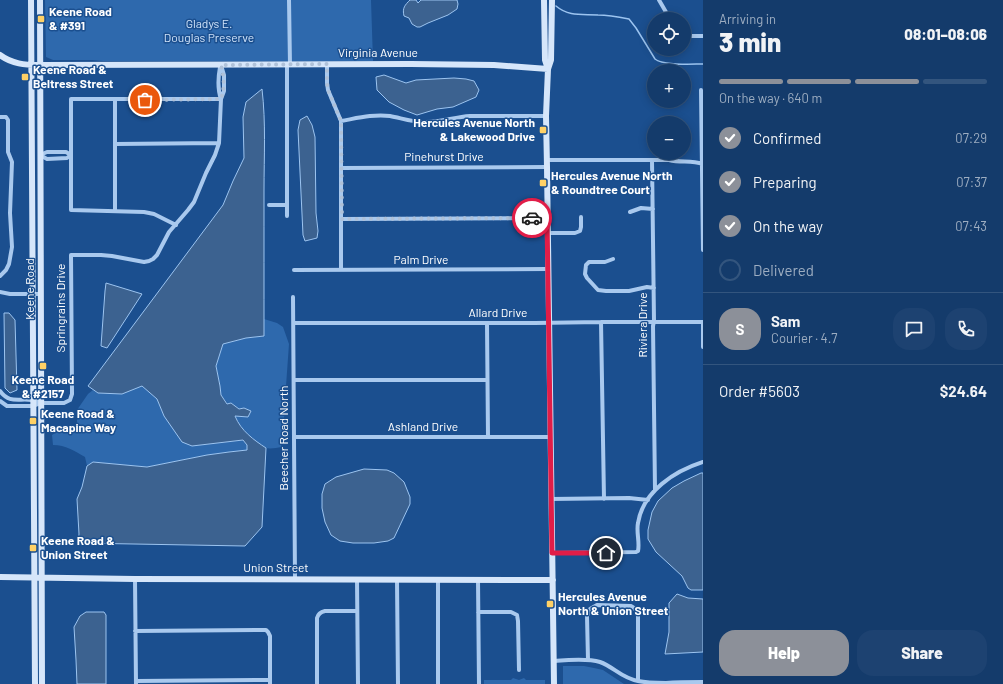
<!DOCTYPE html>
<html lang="en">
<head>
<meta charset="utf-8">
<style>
	:root { --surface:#143b6b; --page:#1d4271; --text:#f1f3f6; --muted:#9dadc1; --line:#33557e; --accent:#8c9099 }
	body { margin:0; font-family:Barlow,sans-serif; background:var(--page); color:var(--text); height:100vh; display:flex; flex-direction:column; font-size:15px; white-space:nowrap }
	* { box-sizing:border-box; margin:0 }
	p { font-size:13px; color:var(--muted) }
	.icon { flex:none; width:22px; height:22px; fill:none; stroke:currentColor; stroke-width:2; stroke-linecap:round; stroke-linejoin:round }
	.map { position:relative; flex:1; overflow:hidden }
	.side { display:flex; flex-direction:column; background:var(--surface); width:300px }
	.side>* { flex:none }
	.controls { position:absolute; left:647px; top:12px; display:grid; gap:8px }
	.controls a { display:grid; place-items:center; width:44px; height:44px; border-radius:50%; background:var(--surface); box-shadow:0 2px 10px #0003,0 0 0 1px var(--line); font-size:20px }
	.pin { position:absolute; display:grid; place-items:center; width:34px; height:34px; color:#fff; margin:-17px; border:2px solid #fff; border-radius:50%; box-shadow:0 1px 4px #0007 }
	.courier { position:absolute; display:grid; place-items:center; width:40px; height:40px; margin:-20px; border:3px solid #e11d48; border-radius:50%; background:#fff; color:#222; box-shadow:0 1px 5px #0007 }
	.summary em { font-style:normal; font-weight:800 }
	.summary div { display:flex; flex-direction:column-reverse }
	.summary { display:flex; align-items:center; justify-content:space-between; height:68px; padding:0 16px }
	h1 { font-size:26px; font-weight:800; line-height:30px }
	.bar { display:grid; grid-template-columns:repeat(4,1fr); gap:6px 4px; align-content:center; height:48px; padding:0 16px }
	.bar i { height:5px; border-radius:3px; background:var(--line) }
	.bar .on { background:var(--accent) }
	.bar p { grid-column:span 4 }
	.line { display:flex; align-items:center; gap:10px; padding:0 16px; border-top:1px solid var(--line) }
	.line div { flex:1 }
	.round { display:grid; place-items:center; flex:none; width:42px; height:42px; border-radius:16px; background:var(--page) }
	ol { padding:0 16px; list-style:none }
	li { display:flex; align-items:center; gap:12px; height:44px }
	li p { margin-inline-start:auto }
	li .icon { padding:4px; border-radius:50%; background:var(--accent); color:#fff; stroke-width:4 }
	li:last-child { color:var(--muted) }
	li i { width:22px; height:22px; border:2px solid var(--line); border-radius:50% }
	.button { display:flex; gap:8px; margin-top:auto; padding:8px 16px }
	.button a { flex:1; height:46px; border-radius:16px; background:var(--accent); color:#fff; font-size:16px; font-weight:800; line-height:46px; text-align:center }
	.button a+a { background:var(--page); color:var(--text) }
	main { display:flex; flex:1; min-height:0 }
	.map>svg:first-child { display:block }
</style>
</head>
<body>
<main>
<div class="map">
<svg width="703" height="684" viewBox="0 0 703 684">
	<rect width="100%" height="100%" fill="#1b4f8f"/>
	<path fill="#2e69ad" d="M 45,0 L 371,0 L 373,61 L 103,61 L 92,60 L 53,60 L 46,57 Z
		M 264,319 L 277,323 L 283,327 L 289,344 L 286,386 L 283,393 L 286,404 L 283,425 L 283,439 L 281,447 C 277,448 270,449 266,448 C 254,443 240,428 235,416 L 244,408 L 239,409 L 231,403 L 228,404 L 221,395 L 220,386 L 216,366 L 223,344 L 246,338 L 264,336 Z
		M 142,386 L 157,399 L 164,416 L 192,446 L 243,440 L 247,445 L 247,451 L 229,452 L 207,455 L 147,467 L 93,462 L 87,466 L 85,457 C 74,451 66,445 53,445 L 52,435 L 60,430 L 73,430 L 77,423 L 77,410 L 88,394 L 93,390 L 98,393 L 122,394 Z
		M 563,666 L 584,666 L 594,668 L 603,670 L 624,684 L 563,684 Z
		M 513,678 L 519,680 L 524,678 L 526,680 L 545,680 L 545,684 L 484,684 L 484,680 L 511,680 Z"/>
	<path fill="#3c6290" stroke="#9cc4f0" d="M 410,0 L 416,0 L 418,3 L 421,0 L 457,0 L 458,4 L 457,9 L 448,15 L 428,23 L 420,27 L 417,27 L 412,24 L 409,18 L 404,16 C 402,8 405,5 410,0 Z
		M 384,75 L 406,83 L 416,80 L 454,78 L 466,79 L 474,81 L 479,90 L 476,97 L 453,107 L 437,109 L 417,115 L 404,110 L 389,102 L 377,90 L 376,77 Z
		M 262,89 C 266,123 264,156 264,190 C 264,238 264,287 264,336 L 246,338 L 223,344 L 216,366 L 220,386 L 221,395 L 227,404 L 231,403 L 239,409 L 244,408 L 251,411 L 248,417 L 235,416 C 241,431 254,440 266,448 L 262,527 L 245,546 L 78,543 L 79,534 L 77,499 L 82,487 L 87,466 L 93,462 L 147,467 L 207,455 L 229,452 L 247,450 L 247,445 L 243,440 L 192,446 L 182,442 L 164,416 L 157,399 L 142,386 L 122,394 L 98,393 L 88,386 L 223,205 L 233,181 L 244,158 L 243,117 L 246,102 Z
		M 307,116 L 312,125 L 315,137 L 316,213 L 318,231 L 317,238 L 305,241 L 303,235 L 298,130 L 300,120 Z
		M 106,283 L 142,294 L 107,348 L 101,346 L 105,291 Z
		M 4,313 L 9,313 L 15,320 L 17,390 L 10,393 L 5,388 Z
		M 364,469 L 387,470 L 394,473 L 404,482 L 410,497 L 410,504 L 394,538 L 388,541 L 374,543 L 353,543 L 340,541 L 331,535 L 325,522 L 322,508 L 322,494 L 325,484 L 336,477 Z
		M 701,473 L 703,473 L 703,590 L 691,590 L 688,588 L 682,576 L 656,552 L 648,539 L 648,530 L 652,512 L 658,501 L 672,488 L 684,481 Z
		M 677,594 L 688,598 L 703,599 L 703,652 L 665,654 L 669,632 L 669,603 Z
		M 86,612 L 104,612 L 106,615 L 106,684 L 77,684 L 76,660 L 74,627 L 80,616 Z"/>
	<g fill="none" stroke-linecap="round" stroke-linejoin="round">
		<path stroke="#9cc4f0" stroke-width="1.5" d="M 556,6 C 569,17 582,14 598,15 C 608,15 619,17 629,19 L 636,28 L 655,59 C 663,66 692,64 703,64"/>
		<path stroke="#a9c9ee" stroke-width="4" d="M 289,0 L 290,65
			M 659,0 L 670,19
			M 684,36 L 703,36
			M 327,64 L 327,83 L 328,90 L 341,121 L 341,270
			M 287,65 L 287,216
			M 220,67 C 218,78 217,88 221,99
			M 701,90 L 703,250
			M 115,100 L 115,211
			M 0,117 L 6,117 L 8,120 L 8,152 L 12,162 L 10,213 L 12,247 L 9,264 L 6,270 L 0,276
			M 341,121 C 358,118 373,114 390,116 C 401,118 412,122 424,122 C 439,123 454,117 470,116 L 546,116
			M 115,144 L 219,143
			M 47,152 L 66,152 L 71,155 L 67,158 L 47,159 L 40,155 Z
			M 547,160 L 669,160 C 681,163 691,160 703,164
			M 652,160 L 654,321 L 653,326 L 655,490
			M 341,168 L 547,167
			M 269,205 L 287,205
			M 630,212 L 641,208 L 653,209
			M 341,219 L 547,218
			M 176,225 L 154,214 L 144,212 L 71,210 L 71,99 L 221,99
			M 547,233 L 575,233 L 580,231 L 581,227 L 581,217
			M 613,259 L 605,262 L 589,262 L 586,265 L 585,274 L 587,278 L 598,290 L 606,291 L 629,291 L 647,287 L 654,288
			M 294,270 L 548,269
			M 0,292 L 10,294 L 41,294
			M 293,297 L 295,579
			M 601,322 L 604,499
			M 294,323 L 535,323 L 601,322 L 703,322
			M 487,323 L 488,437
			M 703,324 L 703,347
			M 294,380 L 487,380
			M 0,391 C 9,404 19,398 32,400 C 35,400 38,402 41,403
			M 0,401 L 7,406 L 33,406 L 41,403 L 64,403 L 70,400 L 72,394 L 71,255 L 101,255 L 112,256 L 144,262 L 149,261 L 153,259 L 157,255 L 169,232 L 188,210 L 194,202 L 206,173 L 215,155 L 219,143 L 221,99 L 224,91 L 224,75 L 221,65
			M 294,437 L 551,437
			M 551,499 L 629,498 L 648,500
			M 552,553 L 636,552 L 638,551 C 640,542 636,532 638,523 C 643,491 675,471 703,462
			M 135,579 L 136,684
			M 357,579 L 358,684
			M 397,580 L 398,684
			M 438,580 L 438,684
			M 478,580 L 479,684
			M 478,612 L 511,612 L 517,615 L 518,621 L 519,670
			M 135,631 L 266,630 L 268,632 L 270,636 L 270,684
			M 588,660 L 587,616 L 590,609 L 597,605 L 631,606 C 635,608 636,610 638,615 L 638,681
			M 554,661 C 567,660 587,658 600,662 C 614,667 621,678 638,681 C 647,683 657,683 666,683 C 678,682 691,682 703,682
			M 136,681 L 270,680
			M 317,684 L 317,618 C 318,614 321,612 325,611 L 357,611"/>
		<path stroke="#d6e6fa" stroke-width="6" d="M 31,0 L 35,684
			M 40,0 L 42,684
			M 544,0 L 545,60 L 548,69
			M 552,0 L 551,60 L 548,69 L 546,116 L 547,167 L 554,684
			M 0,55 C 12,64 25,65 39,65 L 411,64 L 494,65 L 548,69
			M 0,577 L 135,579 L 553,580"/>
	</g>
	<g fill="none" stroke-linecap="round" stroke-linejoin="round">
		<path stroke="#afc1d8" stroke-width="4" stroke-dasharray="0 7.2" d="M 145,100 L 221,99 C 225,87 224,77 221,65 L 327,64 L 327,83 L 328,90 L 341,121 L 342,219 L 532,218"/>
		<path stroke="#e11d48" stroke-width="5" d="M 532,218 L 547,218 L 552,553 L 606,553"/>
	</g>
	<g fill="#ffd166" stroke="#1b4f8f" stroke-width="1.5">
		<rect x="37" y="15" width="8" height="8" rx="2"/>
		<rect x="21" y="73" width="8" height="8" rx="2"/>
		<rect x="539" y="126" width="8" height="8" rx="2"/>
		<rect x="539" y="179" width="8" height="8" rx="2"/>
		<rect x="39" y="362" width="8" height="8" rx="2"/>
		<rect x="29" y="417" width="8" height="8" rx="2"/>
		<rect x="29" y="544" width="8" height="8" rx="2"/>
		<rect x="546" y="600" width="8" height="8" rx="2"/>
	</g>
	<g text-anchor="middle" stroke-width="3" stroke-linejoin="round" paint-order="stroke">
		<g font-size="12" font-weight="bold" fill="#fff" stroke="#1b4f8f" text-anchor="start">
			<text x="49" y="16">Keene Road<tspan x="49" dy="14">&amp; #391</tspan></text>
			<text x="33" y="74">Keene Road &amp;<tspan x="33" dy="14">Beltress Street</tspan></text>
			<text x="535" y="127" text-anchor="end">Hercules Avenue North<tspan x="535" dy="14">&amp; Lakewood Drive</tspan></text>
			<text x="551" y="180">Hercules Avenue North<tspan x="551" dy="14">&amp; Roundtree Court</tspan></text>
			<text x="43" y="384" text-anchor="middle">Keene Road<tspan x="43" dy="14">&amp; #2157</tspan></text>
			<text x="41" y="418">Keene Road &amp;<tspan x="41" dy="14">Macapine Way</tspan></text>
			<text x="41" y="545">Keene Road &amp;<tspan x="41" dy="14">Union Street</tspan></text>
			<text x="558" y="601">Hercules Avenue<tspan x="558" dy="14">North &amp; Union Street</tspan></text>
		</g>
		<g font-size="12" fill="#cfe3fa" stroke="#1b4f8f">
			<text x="209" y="28">Gladys E.<tspan x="209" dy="14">Douglas Preserve</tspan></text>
		</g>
		<g font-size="12" fill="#fff" stroke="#1b4f8f">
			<text x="378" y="57">Virginia Avenue</text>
			<text x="444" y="161">Pinehurst Drive</text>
			<text x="421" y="264">Palm Drive</text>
			<text transform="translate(30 289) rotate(-90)" y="4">Keene Road</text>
			<text transform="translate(61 308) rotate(-90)" y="4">Springrains Drive</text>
			<text x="498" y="317">Allard Drive</text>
			<text transform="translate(643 325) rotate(-90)" y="4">Riviera Drive</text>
			<text x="423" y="431">Ashland Drive</text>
			<text transform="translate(284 438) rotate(-90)" y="4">Beecher Road North</text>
			<text x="276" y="572">Union Street</text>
		</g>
	</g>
</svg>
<div class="controls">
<a><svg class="icon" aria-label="locate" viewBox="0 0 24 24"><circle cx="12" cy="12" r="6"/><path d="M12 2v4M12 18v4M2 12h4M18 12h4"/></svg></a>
<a>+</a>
<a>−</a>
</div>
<div class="pin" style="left:145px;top:100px;background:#ea580c"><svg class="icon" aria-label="bag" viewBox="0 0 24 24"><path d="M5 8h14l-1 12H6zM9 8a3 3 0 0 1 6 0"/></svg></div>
<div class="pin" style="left:606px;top:553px;background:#1f2937"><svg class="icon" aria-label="home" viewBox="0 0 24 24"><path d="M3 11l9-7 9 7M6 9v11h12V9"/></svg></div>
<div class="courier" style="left:532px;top:218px"><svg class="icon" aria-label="car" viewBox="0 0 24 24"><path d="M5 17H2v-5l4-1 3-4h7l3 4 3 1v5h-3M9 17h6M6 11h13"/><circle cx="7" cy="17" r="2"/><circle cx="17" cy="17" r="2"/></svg></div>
</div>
<section class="side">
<div class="summary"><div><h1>3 min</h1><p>Arriving in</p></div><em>08:01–08:06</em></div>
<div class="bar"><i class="on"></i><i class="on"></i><i class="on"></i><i></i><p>On the way · 640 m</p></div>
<ol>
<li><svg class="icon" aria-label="check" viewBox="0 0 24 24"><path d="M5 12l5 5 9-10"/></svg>Confirmed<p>07:29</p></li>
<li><svg class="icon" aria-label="check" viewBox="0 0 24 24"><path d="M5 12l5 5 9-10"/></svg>Preparing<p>07:37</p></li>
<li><svg class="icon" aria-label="check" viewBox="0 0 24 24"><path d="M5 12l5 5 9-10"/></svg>On the way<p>07:43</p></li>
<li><i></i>Delivered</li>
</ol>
<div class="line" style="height:72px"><b class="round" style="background:var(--accent);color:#fff">S</b><div><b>Sam</b><p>Courier · 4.7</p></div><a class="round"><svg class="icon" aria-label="chat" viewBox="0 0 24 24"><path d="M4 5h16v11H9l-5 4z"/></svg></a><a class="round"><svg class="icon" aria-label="phone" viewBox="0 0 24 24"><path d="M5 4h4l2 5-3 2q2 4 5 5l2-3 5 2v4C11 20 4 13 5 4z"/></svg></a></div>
<div class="line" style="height:52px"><div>Order #5603</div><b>$24.64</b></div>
<div class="button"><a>Help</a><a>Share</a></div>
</section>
</main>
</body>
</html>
